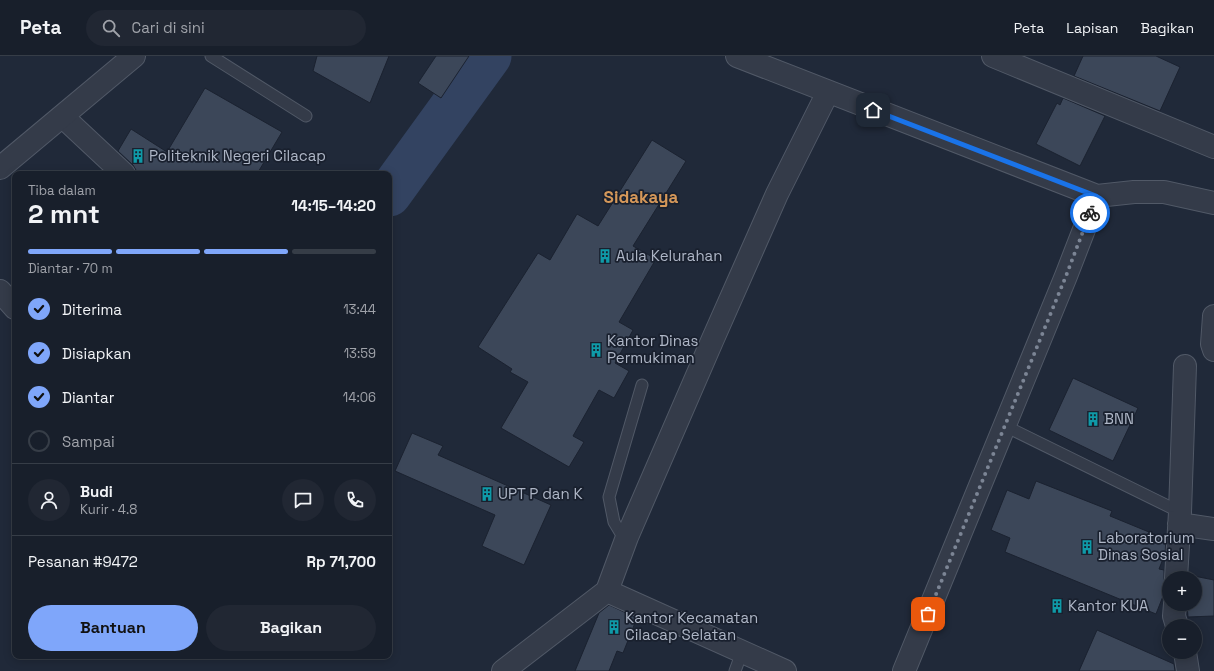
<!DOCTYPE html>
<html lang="id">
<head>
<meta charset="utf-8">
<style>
	:root { --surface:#181f2b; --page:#212733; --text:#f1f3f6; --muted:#9fa2a9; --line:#363d47; --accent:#7fa6fa }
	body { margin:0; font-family:"Space Grotesk",sans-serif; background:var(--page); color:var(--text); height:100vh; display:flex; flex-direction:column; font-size:15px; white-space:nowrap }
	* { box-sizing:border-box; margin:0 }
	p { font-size:13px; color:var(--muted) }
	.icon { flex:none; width:22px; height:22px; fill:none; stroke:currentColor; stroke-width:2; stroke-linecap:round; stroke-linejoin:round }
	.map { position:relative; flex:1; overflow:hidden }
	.drawer { position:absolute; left:12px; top:115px; width:380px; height:488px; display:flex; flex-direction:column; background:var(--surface); border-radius:8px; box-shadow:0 2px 10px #0003,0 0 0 1px var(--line) }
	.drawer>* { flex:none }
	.fabs { position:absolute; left:1162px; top:515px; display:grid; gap:8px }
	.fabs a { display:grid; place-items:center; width:40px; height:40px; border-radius:50%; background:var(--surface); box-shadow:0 2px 10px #0003,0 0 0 1px var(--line); font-size:20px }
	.pin { position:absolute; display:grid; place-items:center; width:34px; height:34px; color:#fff; margin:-17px; border-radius:8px; box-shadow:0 2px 6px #0006 }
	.courier { position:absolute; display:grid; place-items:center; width:40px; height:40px; margin:-20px; border:3px solid #1a73e8; border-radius:50%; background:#fff; color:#222; box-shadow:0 1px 5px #0007 }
	.headline em { font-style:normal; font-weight:800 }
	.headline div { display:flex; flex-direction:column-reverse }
	.headline { display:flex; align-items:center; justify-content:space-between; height:68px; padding:0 16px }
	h1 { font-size:26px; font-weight:800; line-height:30px }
	.bar { display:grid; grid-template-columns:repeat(4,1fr); gap:6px 4px; align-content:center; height:48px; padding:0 16px }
	.bar i { height:5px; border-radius:3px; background:var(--line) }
	.bar .on { background:var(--accent) }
	.bar p { grid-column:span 4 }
	.line { display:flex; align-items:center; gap:10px; padding:0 16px; border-top:1px solid var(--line) }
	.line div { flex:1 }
	.round { display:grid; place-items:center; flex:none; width:42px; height:42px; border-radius:21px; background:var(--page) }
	ol { padding:0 16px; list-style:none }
	li { display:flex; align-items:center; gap:12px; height:44px }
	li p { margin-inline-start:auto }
	li .icon { padding:4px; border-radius:50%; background:var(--accent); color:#111; stroke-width:4 }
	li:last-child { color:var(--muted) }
	li i { width:22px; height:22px; border:2px solid var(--line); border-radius:50% }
	.primary-button { display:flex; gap:8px; margin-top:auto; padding:8px 16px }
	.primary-button a { flex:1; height:46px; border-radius:24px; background:var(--accent); color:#111; font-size:16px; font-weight:800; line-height:46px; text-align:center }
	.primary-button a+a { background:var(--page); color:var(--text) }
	header { display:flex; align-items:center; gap:24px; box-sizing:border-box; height:56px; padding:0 20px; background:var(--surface); border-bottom:1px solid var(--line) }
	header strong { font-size:19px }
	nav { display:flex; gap:22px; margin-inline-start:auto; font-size:14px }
	.search { width:280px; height:36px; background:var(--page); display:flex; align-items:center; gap:10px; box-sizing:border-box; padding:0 14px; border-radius:22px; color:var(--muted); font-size:15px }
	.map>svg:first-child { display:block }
</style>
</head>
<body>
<header>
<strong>Peta</strong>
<div class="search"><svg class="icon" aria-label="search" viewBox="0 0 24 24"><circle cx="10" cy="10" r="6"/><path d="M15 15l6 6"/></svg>Cari di sini</div>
<nav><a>Peta</a><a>Lapisan</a><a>Bagikan</a></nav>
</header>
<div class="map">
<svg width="1214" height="615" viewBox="0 0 1214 615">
	<rect width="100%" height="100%" fill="#202939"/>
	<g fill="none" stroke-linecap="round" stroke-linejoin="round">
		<path stroke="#334361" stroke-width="45" d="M 389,138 L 489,0"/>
	</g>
	<path fill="#3c4759" stroke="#1b2230" d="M 317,0 L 389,0 L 370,47 L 313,15 Z
		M 436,0 L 469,0 L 441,42 L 418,27 Z
		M 1083,0 L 1156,0 L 1180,11 L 1160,55 L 1074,20 Z
		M 205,32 L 282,76 L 257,118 L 136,118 L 136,114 L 133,109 L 118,95 L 131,73 L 167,96 Z
		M 1063,42 L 1105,60 L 1080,110 L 1036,88 L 1057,47 L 1060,49 Z
		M 652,84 L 686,105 L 633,190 L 656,203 L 619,266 L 633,274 L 615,307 L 629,315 L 614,342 L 599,334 L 573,380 L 584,386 L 569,411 L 501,372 L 528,326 L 510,316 L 512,313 L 478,291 L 538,197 L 550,204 L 577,158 L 598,170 Z
		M 1073,322 L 1138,352 L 1113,405 L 1049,374 Z
		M 412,377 L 443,390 L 438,399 L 551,449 L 524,509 L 482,490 L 495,459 L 395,415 Z
		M 1036,425 L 1112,455 L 1110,460 L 1166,483 L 1165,498 L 1159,513 L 1164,514 L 1164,522 L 1165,527 L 1167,530 L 1156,558 L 1005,496 L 1010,482 L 991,474 L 1007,434 L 1029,443 Z
		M 1189,519 L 1214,524 L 1214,560 L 1188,561 L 1187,548 L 1195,548 L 1195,522 L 1189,522 Z
		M 609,549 L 637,562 L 623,597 L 617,595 L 609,615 L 575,615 L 599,557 Z
		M 1097,574 L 1174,608 L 1175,615 L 1079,615 Z"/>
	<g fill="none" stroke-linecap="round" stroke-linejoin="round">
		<defs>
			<path id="service" d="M 211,0 L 306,60
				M 1005,370 L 1180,456
				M 627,481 L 620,476 L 614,466 L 609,441 L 642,329
				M 735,615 L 742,596"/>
			<path id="minor" d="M 737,0 L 1097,140 L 1134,136 L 1164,136 L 1214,147
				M 993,0 L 1214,91
				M 63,61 L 124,118
				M 0,235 L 15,252
				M 1214,260 L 1212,288 L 1214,294
				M 1179,468 L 1214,473
				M 1176,522 L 1180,456 L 1185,310
				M 1175,548 L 1174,560 L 1177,570
				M 1185,596 L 1188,615
				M 503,615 L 607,535
				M 785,615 L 607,535 L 627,481 L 712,285 L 777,138 L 828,36
				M 904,615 L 1066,220 L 1097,140"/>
			<path id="tertiary" d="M 0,112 L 134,0"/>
		</defs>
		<use href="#service" stroke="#515967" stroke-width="13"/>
		<use href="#minor" stroke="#515967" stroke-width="24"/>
		<use href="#tertiary" stroke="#515967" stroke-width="24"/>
		<use href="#service" stroke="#343b49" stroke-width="11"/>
		<use href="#minor" stroke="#343b49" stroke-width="22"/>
		<use href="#tertiary" stroke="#343b49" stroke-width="22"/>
	</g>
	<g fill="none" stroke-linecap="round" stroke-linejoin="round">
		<path stroke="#7c8595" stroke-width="4" stroke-dasharray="0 7.2" d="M 928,558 L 1066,220 L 1090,157"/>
		<path stroke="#1a73e8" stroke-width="5" d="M 873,54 L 1096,140 L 1090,157"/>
	</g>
	<defs>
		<symbol id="building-bare" viewBox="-9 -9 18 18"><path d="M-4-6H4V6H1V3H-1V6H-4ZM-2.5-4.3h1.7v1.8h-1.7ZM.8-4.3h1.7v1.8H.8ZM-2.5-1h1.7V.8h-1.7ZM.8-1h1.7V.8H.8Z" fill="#0f9aa8" stroke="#19202e" stroke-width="2.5" paint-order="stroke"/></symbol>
	</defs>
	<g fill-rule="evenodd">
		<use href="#building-bare" x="128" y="90" width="20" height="20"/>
		<use href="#building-bare" x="595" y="190" width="20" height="20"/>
		<use href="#building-bare" x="586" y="284" width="20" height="20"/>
		<use href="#building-bare" x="1083" y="353" width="20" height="20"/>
		<use href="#building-bare" x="477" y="428" width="20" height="20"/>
		<use href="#building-bare" x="1077" y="481" width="20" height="20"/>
		<use href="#building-bare" x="1047" y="540" width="20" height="20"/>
		<use href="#building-bare" x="604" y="561" width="20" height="20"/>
	</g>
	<g text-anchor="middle" stroke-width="3.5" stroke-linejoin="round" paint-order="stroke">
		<g font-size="15" fill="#aeb6c6" stroke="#19202e" text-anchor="start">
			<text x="149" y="105">Politeknik Negeri Cilacap</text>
			<text x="616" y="205">Aula Kelurahan</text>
			<text x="607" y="290">Kantor Dinas<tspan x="607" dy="17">Permukiman</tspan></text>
			<text x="1104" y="368">BNN</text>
			<text x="498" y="443">UPT P dan K</text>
			<text x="1098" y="487">Laboratorium<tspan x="1098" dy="17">Dinas Sosial</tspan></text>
			<text x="1068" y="555">Kantor KUA</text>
			<text x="625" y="567">Kantor Kecamatan<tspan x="625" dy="17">Cilacap Selatan</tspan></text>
		</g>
		<g font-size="17" font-weight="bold" fill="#d5985a" stroke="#19202e">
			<text x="641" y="147">Sidakaya</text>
		</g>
	</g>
</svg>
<div class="fabs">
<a>+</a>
<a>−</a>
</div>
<div class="pin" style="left:928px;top:558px;background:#ea580c"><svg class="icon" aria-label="bag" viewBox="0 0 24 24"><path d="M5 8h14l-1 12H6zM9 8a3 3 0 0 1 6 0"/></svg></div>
<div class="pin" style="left:873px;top:54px;background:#1f2937"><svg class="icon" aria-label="home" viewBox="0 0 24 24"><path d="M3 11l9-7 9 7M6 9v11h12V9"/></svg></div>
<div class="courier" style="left:1090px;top:157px"><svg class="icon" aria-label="bike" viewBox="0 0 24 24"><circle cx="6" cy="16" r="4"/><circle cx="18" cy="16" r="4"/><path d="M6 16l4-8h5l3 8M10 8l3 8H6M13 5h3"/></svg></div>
<section class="drawer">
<div class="headline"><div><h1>2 mnt</h1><p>Tiba dalam</p></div><em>14:15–14:20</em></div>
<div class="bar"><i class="on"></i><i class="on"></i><i class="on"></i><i></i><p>Diantar · 70 m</p></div>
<ol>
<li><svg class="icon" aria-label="check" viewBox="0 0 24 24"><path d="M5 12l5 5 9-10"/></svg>Diterima<p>13:44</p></li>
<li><svg class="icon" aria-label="check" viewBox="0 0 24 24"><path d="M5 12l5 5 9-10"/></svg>Disiapkan<p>13:59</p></li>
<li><svg class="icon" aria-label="check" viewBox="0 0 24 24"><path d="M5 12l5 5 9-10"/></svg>Diantar<p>14:06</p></li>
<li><i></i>Sampai</li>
</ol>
<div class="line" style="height:72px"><a class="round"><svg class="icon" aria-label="person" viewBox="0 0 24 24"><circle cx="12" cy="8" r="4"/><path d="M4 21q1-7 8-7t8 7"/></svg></a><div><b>Budi</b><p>Kurir · 4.8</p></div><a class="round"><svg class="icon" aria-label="chat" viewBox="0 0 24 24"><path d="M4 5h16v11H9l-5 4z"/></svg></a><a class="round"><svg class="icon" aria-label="phone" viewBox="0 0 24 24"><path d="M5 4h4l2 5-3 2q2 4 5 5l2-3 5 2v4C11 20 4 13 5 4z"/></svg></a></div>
<div class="line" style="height:52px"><div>Pesanan #9472</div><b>Rp 71,700</b></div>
<div class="primary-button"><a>Bantuan</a><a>Bagikan</a></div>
</section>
</div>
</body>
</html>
